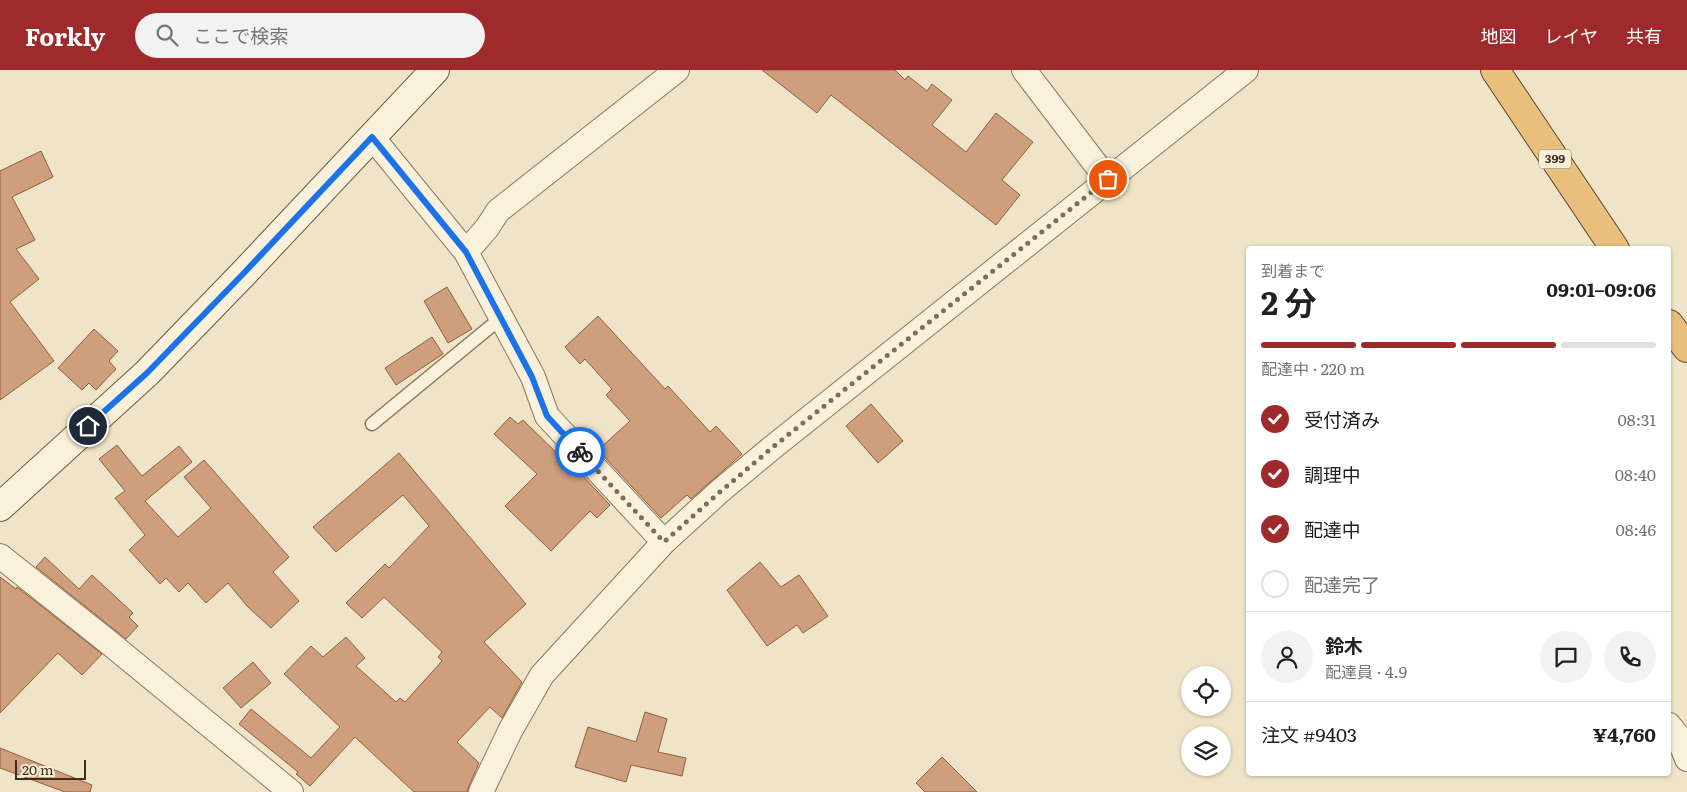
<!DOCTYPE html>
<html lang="ja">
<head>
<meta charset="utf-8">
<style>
	:root { --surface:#fff; --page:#f2f2f2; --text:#202124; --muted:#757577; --line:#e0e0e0; --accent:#9e2a2b }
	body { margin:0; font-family:Literata,"Noto Sans JP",serif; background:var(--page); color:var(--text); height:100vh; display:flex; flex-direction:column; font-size:19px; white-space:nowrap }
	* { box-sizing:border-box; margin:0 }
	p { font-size:16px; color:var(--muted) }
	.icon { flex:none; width:28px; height:28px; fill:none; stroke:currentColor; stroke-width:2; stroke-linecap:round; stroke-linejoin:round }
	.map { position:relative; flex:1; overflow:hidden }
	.sheet { position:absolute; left:1246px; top:176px; width:425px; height:530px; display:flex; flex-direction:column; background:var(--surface); border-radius:5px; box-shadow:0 1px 4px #0004 }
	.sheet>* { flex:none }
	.tools { position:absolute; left:1181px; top:596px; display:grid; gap:10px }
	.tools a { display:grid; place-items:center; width:50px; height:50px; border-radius:50%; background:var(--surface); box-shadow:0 1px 4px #0004; font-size:25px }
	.scale { position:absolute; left:15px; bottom:12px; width:71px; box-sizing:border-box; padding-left:5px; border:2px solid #3d2e20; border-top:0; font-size:14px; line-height:18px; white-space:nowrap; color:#3d2e20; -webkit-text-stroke:4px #f7eed8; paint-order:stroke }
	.pin { position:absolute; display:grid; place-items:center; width:42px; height:42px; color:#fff; margin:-21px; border:2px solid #fff; border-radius:50%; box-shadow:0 1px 5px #0007 }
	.courier { position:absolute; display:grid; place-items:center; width:50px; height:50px; margin:-25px; border:4px solid #1a73e8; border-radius:50%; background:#fff; color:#222; box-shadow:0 1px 6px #0007 }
	.head em { font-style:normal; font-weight:700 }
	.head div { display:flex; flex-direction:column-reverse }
	.head { display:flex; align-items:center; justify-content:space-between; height:85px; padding:0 15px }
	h1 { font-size:32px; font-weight:700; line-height:38px }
	.bar { display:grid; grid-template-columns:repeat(4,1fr); gap:8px 5px; align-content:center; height:60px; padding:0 15px }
	.bar i { height:6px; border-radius:4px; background:var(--line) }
	.bar .on { background:var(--accent) }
	.bar p { grid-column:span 4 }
	.line { display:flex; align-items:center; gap:12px; padding:0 15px; border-top:1px solid var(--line) }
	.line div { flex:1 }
	.round { display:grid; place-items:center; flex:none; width:52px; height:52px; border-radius:26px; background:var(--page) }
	ol { padding:0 15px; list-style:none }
	li { display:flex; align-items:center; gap:15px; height:55px }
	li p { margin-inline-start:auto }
	li .icon { padding:5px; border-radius:50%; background:var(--accent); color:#fff; stroke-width:4 }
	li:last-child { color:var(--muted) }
	li i { width:28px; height:28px; border:2px solid var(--line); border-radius:50% }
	header { display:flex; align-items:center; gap:30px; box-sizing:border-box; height:70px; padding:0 25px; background:var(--accent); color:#fff }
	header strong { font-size:24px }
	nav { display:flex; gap:28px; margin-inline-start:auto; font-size:18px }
	.search { width:350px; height:45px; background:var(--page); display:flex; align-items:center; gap:12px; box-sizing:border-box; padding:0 18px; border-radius:28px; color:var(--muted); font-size:19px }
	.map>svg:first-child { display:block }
</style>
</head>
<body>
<header>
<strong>Forkly</strong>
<div class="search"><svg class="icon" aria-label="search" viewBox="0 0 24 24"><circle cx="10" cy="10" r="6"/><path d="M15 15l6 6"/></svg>ここで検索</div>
<nav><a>地図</a><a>レイヤ</a><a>共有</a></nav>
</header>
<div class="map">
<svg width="1687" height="722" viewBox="0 0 1687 722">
	<rect width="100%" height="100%" fill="#f0e4c8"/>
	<path fill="#cf9f7d" stroke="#8d5f41" d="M 762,0 L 895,0 L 905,10 L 908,6 L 927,21 L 932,14 L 952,30 L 932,55 L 966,82 L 996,43 L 1033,72 L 1002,110 L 1020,125 L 996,155 L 831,25 L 817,43 Z
		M 41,81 L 53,107 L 12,127 L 35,170 L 16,179 L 39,209 L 10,232 L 54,291 L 0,330 L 0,101 Z
		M 447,217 L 472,259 L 448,273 L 424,231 Z
		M 598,246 L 665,319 L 668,316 L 710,362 L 716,356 L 742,384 L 691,429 L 687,425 L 661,448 L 598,380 L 630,351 L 606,325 L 612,319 L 585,289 L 580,294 L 565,277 Z
		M 94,259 L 118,281 L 109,291 L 116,299 L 96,320 L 89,313 L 82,320 L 58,298 Z
		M 432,267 L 443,284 L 396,315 L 385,298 Z
		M 871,334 L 903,371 L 878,393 L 846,356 Z
		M 510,347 L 518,354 L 523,350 L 567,393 L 569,391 L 610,435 L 597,448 L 590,441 L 551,481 L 505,436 L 537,404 L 494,364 Z
		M 117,375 L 142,406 L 179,376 L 192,392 L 145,431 L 178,467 L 211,438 L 184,407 L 204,390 L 289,487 L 273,502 L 299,531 L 271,558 L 247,536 L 228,513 L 206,533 L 188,513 L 179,522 L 166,508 L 160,514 L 129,480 L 145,465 L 115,428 L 125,421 L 99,389 Z
		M 399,383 L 526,534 L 484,572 L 522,612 L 502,648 L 490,637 L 457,672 L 479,693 L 469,716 L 467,722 L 414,722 L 355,667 L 310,716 L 296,704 L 298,702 L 239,654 L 251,639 L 311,688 L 340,657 L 284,604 L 311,576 L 323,587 L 346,567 L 365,588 L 356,596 L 396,632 L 400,628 L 405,632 L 442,591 L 438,587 L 442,582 L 384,527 L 362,548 L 346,533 L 385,494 L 389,498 L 429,456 L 403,425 L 336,482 L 313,457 Z
		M 45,487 L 79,519 L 92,505 L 133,543 L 129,547 L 138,556 L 126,569 L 36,497 Z
		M 760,492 L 781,517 L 799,505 L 828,546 L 803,563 L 797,555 L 767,576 L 727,520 Z
		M 0,507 L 16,519 L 17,517 L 102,584 L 82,605 L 58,583 L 0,643 Z
		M 253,592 L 271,613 L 241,638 L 223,618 Z
		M 645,642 L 667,649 L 658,682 L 686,688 L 682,706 L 631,695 L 626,712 L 575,697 L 588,657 L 636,672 Z
		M 0,678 L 92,715 L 90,722 L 65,722 L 0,698 Z
		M 942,687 L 977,722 L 925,722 L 916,713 Z"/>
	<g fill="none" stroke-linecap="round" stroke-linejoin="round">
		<defs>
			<path id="service" d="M 372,354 L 501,248"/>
			<path id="minor" d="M 1024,0 L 1107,109
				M 372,67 L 466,182 L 533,307 L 547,346 L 664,472
				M 466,182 L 487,158 L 498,141 L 677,0
				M 0,486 L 107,571 L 291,722
				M 1669,655 L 1678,666 L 1687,689
				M 481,722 L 510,661 L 542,605 L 664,472 L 720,421 L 773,377 L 1246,0"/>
			<path id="secondary" d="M 0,437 L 147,303 L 242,205 L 435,0"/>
			<path id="trunk" d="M 1495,0 L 1615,179
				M 1669,254 L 1687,278"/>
		</defs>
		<use href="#service" stroke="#8d765c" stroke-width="15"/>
		<use href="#minor" stroke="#8d765c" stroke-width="26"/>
		<use href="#secondary" stroke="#6f573f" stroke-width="30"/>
		<use href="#trunk" stroke="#5b4430" stroke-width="30"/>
		<use href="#service" stroke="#faf1dc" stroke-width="12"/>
		<use href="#minor" stroke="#faf1dc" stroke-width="24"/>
		<use href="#secondary" stroke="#faf1dc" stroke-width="28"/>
		<use href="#trunk" stroke="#eabe7c" stroke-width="28"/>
	</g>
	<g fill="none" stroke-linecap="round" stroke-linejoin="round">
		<path stroke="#7c6e5b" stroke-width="5" stroke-dasharray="0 9" d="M 580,382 L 664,472 L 720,422 L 773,377 L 1108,109"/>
		<path stroke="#1a73e8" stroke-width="6" d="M 88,356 L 147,303 L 242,205 L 372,67 L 466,182 L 532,307 L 547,346 L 580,382"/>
	</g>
	<g text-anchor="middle" stroke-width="5" stroke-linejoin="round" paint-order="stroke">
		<rect fill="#f7eed8" stroke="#756857" stroke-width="1" x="1539" y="79.5" width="32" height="19" rx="4"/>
		<g font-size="12" font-weight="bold" fill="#3d2e20">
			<text x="1555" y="93">399</text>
		</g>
	</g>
</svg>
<div class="tools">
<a><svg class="icon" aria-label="locate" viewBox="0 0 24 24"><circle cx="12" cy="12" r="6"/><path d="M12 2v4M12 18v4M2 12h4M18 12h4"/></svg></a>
<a><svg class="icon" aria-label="layers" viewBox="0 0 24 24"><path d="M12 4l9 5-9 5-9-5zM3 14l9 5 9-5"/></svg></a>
</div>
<div class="scale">20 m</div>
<div class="pin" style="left:1108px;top:109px;background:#ea580c"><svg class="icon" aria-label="bag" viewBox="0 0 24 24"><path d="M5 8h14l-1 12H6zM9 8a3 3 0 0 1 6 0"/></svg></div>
<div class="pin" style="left:88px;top:356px;background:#1f2937"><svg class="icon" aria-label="home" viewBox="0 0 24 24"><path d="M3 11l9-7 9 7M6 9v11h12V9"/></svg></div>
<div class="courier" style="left:580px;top:382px"><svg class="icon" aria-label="bike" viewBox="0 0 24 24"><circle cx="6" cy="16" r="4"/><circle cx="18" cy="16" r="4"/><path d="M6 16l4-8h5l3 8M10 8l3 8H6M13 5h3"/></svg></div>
<section class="sheet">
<div class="head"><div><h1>2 分</h1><p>到着まで</p></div><em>09:01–09:06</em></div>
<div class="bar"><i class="on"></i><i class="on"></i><i class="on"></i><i></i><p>配達中 · 220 m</p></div>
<ol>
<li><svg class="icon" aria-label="check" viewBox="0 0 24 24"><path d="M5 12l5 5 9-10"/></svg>受付済み<p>08:31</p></li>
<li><svg class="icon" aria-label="check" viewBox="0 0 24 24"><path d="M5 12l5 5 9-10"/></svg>調理中<p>08:40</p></li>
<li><svg class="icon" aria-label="check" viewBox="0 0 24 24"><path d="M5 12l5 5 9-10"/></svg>配達中<p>08:46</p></li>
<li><i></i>配達完了</li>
</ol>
<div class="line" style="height:90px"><a class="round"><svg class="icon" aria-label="person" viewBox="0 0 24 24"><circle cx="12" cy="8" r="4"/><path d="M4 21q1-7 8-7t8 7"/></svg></a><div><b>鈴木</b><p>配達員 · 4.9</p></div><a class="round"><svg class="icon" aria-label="chat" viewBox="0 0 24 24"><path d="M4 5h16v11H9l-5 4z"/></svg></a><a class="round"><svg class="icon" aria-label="phone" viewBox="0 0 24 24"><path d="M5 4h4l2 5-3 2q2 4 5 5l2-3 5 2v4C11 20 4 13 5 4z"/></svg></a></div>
<div class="line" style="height:65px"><div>注文 #9403</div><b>¥4,760</b></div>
</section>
</div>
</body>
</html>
